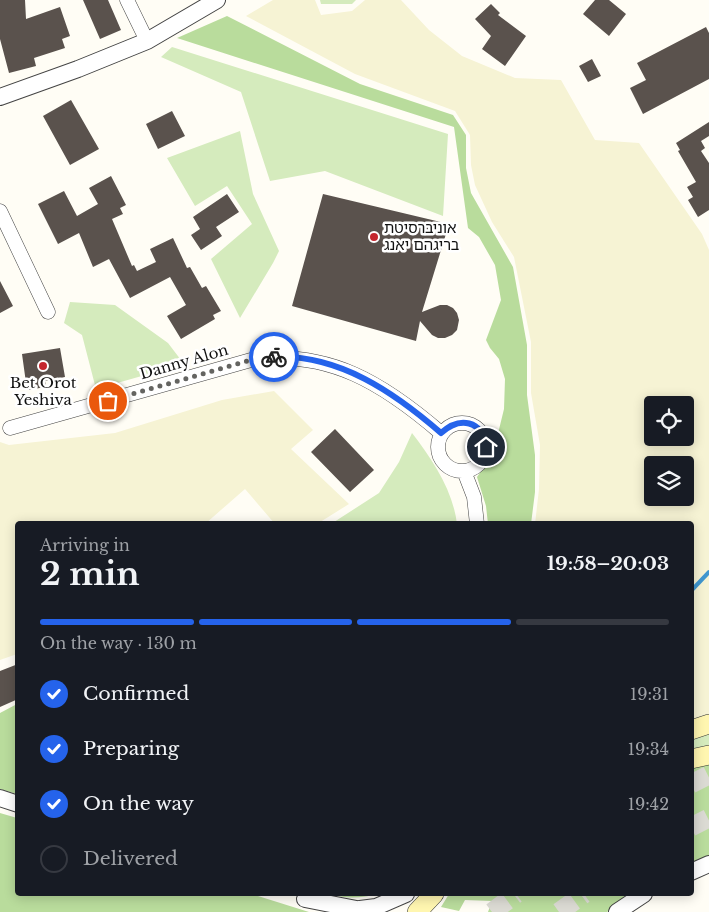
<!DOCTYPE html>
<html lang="en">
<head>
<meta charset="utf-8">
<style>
	:root { --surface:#171b24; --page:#242831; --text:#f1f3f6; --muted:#9ea1a6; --line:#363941; --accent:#2563eb }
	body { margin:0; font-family:"Libre Baskerville","Noto Sans Hebrew",serif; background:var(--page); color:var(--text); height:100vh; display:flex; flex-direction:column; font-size:19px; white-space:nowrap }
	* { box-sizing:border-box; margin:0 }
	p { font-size:16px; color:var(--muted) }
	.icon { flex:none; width:28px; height:28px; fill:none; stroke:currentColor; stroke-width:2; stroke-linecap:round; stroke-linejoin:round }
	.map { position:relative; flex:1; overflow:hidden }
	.sheet { position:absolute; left:15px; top:521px; width:679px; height:375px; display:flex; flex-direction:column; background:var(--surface); border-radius:5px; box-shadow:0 2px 12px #0003 }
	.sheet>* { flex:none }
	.fabs { position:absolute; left:644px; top:396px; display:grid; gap:10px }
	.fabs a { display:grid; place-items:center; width:50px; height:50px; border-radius:5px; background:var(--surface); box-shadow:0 2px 12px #0003; font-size:25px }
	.pin { position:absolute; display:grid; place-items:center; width:42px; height:42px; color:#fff; margin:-21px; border:2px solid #fff; border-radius:50%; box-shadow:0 1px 5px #0007 }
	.courier { position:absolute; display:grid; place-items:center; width:50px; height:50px; margin:-25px; border:4px solid #2563eb; border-radius:50%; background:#fff; color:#222; box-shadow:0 1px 6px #0007 }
	.overview em { font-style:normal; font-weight:700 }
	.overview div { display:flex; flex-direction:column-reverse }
	.overview { display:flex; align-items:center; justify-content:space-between; height:85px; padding:0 25px }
	h1 { font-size:32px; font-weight:700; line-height:38px }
	.bar { display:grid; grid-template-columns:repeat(4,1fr); gap:8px 5px; align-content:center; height:60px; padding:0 25px }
	.bar i { height:6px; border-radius:4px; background:var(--line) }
	.bar .active { background:var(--accent) }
	.bar p { grid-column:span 4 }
	ol { padding:0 25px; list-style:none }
	li { display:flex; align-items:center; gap:15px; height:55px }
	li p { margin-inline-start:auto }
	li .icon { padding:5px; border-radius:50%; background:var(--accent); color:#fff; stroke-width:4 }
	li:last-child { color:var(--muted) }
	li i { width:28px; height:28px; border:2px solid var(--line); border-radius:50% }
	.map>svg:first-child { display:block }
</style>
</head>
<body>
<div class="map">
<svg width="709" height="912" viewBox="0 0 709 912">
	<rect width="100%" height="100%" fill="#fffdf5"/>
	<path fill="#f6f3d4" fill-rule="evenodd" d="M 273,0 L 315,0 L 321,15 L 352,11 L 365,0 L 401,0 L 429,30 L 462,56 L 515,78 L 561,80 L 595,140 L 639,143 L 702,234 L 709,250 L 709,715 L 691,721 L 691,524 L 535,524 L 539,489 L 540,445 L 531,393 L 531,342 L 514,257 L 492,222 L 475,185 L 471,165 L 470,135 L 455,111 L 355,74 L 246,16 ZM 652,405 L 685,405 L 685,438 L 652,438 ZM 652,465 L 685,465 L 685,498 L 652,498 Z
		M 274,391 L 313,430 L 291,449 L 349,504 L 317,524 L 275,524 L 245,489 L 205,524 L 18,524 L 17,654 L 0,660 L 0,442 L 9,445 L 115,433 L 222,400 Z"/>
	<path fill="#d5ebbd" d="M 320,0 L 356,0 L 352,4 L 321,4 Z
		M 172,47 L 448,134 L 443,216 L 325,171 L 270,181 L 241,92 L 161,57 Z
		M 240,131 L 253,194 L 279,251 L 273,263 L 240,318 L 211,259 L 252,224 L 227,186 L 195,206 L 167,158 Z
		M 70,302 L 115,305 L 168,343 L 184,364 L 96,389 L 82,335 L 64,323 Z
		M 412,433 C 432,459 453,490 457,524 L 331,524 L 379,493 L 399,462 Z
		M 709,730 L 709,747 L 691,752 L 691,736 Z"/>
	<path fill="#b9dc9c" d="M 227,16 L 360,84 L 453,115 L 466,135 L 466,168 L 471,193 L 513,267 L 527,345 L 527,395 L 535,455 L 535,492 L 531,524 L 488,524 L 486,506 L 477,477 L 493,454 L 504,409 L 505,379 L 499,359 L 490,348 L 486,340 L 501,300 L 495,265 L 479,237 L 468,228 L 454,127 L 177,38 Z
		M 17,704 L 17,794 L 0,789 L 0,713 Z
		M 709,760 L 709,858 L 691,866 L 691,765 Z
		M 0,813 L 17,818 L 18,894 L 252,894 L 309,912 L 0,912 Z
		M 329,894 L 379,894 C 361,898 346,899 329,894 Z
		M 449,894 L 635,894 L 607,912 L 488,912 L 492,901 L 465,900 L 459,911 L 441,907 Z"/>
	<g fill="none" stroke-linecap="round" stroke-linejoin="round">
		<path stroke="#3f96cf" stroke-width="4" d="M 691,591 L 709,572"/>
	</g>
	<path fill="#5a524d" d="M 0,0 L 25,0 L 26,19 L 60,7 L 70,36 L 62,39 L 65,48 L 34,58 L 36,66 L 9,73 L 0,39 Z
		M 83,0 L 108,0 L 121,30 L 100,39 Z
		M 595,0 L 609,0 L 626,14 L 609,36 L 583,14 Z
		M 491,4 L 500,13 L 498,15 L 526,36 L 505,66 L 482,49 L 491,36 L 475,19 Z
		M 706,27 L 709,33 L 709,79 L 643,114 L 630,88 L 646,80 L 637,63 Z
		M 592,59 L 601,76 L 588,82 L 579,66 Z
		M 71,100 L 99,149 L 70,165 L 43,116 Z
		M 172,111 L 185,136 L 158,149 L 146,124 Z
		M 709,122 L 709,136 L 701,141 L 705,148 L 701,151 L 709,163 L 709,210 L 698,217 L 688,200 L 693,197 L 687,187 L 696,182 L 678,151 L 680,150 L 676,143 Z
		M 111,176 L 126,205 L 120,208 L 123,214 L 112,219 L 132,266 L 134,265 L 137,271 L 156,262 L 150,249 L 173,238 L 187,268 L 190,267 L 202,288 L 206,286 L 221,311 L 213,315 L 215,319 L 181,339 L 167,316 L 186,305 L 170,277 L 130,298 L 109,259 L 93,267 L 79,233 L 58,244 L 38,204 L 64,191 L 77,216 L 98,204 L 89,188 Z
		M 227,194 L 239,212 L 216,227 L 222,236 L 201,250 L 191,235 L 200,229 L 193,217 Z
		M 323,194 L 449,224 L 422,312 L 440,305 L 447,305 L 453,308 L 457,313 L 459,320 L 457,330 L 452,335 L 445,338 L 438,338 L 432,335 L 420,321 L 416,341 L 292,306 Z
		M 0,281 L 13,306 L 0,313 Z
		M 60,348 L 65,377 L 45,381 L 46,387 L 27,390 L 22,354 Z
		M 335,429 L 374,470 L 350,492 L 311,452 Z
		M 18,664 L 18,699 L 0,707 L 0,671 Z"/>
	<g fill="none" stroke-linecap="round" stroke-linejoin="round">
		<path stroke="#dbdad3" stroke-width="19" stroke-dasharray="19 9" stroke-linecap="butt" d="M 691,784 L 709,775
			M 691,827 L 709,818
			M 492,912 L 516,894
			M 559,912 L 584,894"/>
		<defs>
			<path id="minor" d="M 127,0 L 147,41
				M 0,211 L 48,312
				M438 447a24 24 0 1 1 48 0a24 24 0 1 1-48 0Z
				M 10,428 L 251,360 C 329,349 384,384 441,433
				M 464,471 L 474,497 L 477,524"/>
			<path id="tertiary" d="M 0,97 L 78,69 L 147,41 L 217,0
				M 0,798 L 18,804
				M 691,872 L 709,864
				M 305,899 L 372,912
				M 360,909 L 376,907 L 406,894
				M 617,912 L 644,894"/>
			<path id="secondary" d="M 691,730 L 709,724
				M 691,759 L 709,755
				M 417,912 L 434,894"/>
		</defs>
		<use href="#minor" stroke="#444" stroke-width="15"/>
		<use href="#tertiary" stroke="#444" stroke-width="18"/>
		<use href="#secondary" stroke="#333" stroke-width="20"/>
		<use href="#minor" stroke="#fff" stroke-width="14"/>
		<use href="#tertiary" stroke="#fff" stroke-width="16"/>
		<use href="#secondary" stroke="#fff6b0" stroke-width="19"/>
	</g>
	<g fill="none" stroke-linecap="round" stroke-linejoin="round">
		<path stroke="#646461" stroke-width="5" stroke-dasharray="0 9" d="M 108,401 L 251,360 L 274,357"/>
		<path stroke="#2563eb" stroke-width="6" d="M 274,357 C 339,354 395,393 441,433 C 460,416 482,420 486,447"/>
	</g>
	<g fill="#c4262e" stroke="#fff" stroke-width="2">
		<circle cx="374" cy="237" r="5"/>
		<circle cx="43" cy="366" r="5"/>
	</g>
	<g text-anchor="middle" stroke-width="5" stroke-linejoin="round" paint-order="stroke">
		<g font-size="15" fill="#111" stroke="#fff" text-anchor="start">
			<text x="384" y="233">אוניברסיטת<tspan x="384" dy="17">בריגהם יאנג</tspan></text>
			<text x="43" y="388" text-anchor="middle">Bet Orot<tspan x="43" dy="17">Yeshiva</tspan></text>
		</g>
		<g font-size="15" fill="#111" stroke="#fff">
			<text transform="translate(184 362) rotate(-16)" y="5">Danny Alon</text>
		</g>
	</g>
</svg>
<div class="fabs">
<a><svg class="icon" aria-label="locate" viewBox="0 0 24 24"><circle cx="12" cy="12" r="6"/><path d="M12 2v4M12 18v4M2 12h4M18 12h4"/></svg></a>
<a><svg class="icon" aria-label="layers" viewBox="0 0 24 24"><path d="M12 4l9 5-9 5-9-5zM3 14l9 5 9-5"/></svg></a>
</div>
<div class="pin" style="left:108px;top:401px;background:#ea580c"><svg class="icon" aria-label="bag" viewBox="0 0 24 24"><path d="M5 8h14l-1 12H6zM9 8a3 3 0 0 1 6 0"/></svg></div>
<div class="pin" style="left:486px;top:447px;background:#1f2937"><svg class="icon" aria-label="home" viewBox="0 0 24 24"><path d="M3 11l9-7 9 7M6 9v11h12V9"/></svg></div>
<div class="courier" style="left:274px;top:357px"><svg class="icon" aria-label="bike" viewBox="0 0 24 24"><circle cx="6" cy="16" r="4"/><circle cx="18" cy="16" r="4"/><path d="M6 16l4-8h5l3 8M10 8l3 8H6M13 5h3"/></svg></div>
<section class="sheet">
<div class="overview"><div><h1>2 min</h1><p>Arriving in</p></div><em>19:58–20:03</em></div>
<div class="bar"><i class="active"></i><i class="active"></i><i class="active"></i><i></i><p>On the way · 130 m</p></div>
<ol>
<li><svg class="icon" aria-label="check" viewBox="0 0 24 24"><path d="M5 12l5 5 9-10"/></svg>Confirmed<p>19:31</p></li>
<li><svg class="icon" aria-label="check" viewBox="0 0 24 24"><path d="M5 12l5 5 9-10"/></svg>Preparing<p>19:34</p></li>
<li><svg class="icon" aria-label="check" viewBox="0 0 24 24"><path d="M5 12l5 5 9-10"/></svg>On the way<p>19:42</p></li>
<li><i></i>Delivered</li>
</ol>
</section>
</div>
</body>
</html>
